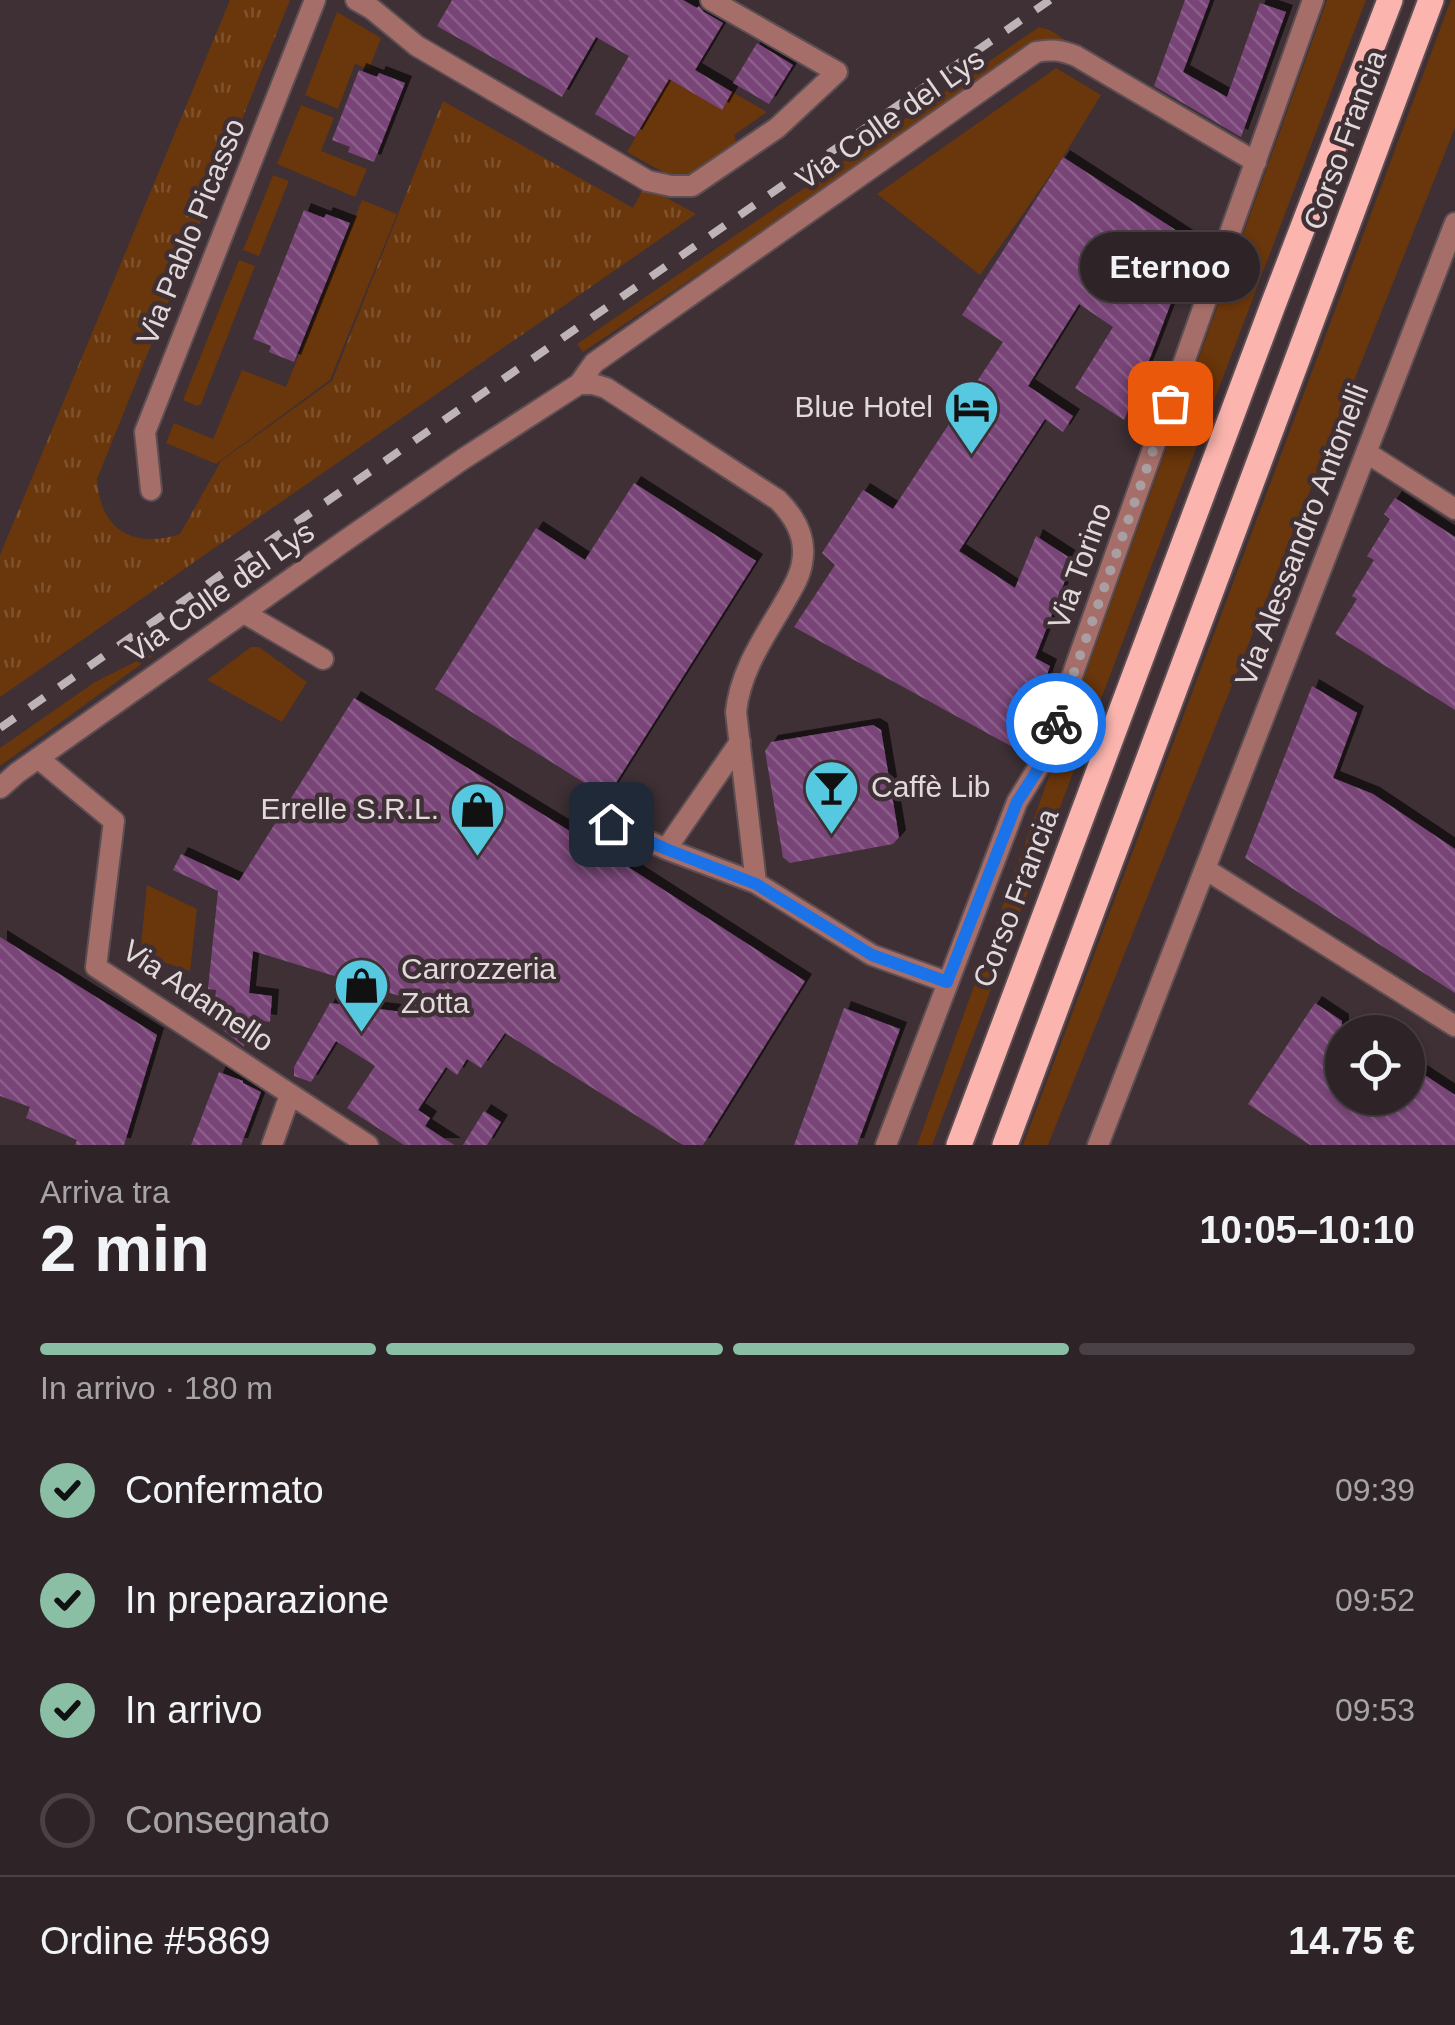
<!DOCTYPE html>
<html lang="it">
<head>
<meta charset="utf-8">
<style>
	:root { --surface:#2e2428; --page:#3a3034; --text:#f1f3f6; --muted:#a7a4a8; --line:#494145; --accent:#8abfa5 }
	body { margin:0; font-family:Helvetica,sans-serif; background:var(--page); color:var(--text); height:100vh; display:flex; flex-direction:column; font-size:38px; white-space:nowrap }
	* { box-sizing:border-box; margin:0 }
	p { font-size:32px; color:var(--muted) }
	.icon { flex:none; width:55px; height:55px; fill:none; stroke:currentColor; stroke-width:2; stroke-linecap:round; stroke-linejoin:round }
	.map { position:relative; height:1145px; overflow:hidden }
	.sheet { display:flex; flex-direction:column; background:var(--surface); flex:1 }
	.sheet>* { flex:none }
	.tools { position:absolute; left:1325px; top:1015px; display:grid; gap:20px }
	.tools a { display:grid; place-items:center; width:100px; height:100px; border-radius:50%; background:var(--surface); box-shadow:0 2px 8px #0004,0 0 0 2px var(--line); font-size:50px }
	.pin { position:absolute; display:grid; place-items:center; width:85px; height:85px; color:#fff; margin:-42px; border-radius:20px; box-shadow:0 5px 15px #0006 }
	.courier { position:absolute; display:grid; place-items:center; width:100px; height:100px; margin:-50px; border:8px solid #1a73e8; border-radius:50%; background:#fff; color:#222; box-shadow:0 2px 12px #0007 }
	.bubble { position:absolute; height:70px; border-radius:35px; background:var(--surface); box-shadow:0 2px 8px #0004,0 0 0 2px var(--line); font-size:32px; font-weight:800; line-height:70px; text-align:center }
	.headline em { font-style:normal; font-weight:800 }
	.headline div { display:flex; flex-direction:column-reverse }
	.headline { display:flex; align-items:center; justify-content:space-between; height:170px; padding:0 40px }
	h1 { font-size:65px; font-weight:800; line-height:75px }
	.bar { display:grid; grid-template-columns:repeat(4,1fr); gap:15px 10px; align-content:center; height:120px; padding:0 40px }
	.bar i { height:12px; border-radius:8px; background:var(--line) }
	.bar .selected { background:var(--accent) }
	.bar p { grid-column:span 4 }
	.line { display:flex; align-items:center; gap:25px; padding:0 40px; border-top:2px solid var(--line) }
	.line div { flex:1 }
	ol { padding:0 40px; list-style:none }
	li { display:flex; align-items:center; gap:30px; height:110px }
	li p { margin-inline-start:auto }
	li .icon { padding:10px; border-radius:50%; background:var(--accent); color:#111; stroke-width:4 }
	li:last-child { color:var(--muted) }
	li i { width:55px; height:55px; border:5px solid var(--line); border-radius:50% }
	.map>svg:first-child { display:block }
</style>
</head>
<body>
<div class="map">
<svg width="1455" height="1145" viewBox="0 0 1455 1145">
	<defs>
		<pattern id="park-tufts" width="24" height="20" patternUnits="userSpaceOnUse" patternTransform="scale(2.5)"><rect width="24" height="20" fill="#6a360b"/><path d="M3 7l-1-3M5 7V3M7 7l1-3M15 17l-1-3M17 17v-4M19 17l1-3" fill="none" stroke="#7f522e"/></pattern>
		<pattern id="building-back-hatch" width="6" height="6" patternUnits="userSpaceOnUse" patternTransform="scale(2.5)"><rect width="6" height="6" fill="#794578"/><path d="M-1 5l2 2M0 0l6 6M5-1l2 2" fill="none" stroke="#8c5f8b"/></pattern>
		<filter id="shadow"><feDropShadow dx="7" dy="-7" stdDeviation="0" flood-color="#0009"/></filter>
	</defs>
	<rect width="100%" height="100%" fill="#3e3035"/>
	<path fill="#6a360b" d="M 1327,0 L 1366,0 L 932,1145 L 917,1145 Z
		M 1451,0 L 1455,0 L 1455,128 L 1048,1145 L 1023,1145 Z
		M 337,12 L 381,38 L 369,69 L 355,64 L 338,109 L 305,95 Z
		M 1039,27 L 1050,30 L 1079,49 L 1044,42 L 583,352 L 577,344 Z
		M 1056,68 L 1101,95 L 1063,157 L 980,275 L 877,194 Z
		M 669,79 L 722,109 L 732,92 L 767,112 L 734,135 L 737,145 L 691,176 L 672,177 L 627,152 Z
		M 301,105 L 334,118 L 321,151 L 367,169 L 355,197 L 277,164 Z
		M 273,175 L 289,181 L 259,256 L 243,250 Z
		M 362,200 L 397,214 L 330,380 L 216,464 L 166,443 L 174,423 L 213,439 L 242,370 L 286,387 Z
		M 239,260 L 255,266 L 201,404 L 197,406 L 183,400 Z
		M 165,647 L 0,766 L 0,748 L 95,682 Z
		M 251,647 L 259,647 L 307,682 L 282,722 L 207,680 Z
		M 147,885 L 197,909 L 190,971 L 140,954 Z"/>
	<path fill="url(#park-tufts)" d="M 230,0 L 290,0 L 97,479 C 100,530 133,549 180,534 L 221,461 L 332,381 L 443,101 L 633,208 L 645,186 L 696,214 L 0,697 L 0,555 Z"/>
	<path fill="url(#building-back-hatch)" filter="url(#shadow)" d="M 452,0 L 683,0 L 697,8 L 699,6 L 704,12 L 723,23 L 695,70 L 732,92 L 722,110 L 669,79 L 635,137 L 595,114 L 629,56 L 596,37 L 562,97 L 437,26 Z
		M 1185,0 L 1210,0 L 1183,72 L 1227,97 L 1260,3 L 1286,12 L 1241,137 L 1154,86 Z
		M 757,43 L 793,65 L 769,104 L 733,83 Z
		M 359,70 L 377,77 L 379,73 L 405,83 L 374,162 L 348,152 L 350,147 L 332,140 Z
		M 1063,157 L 1194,242 L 1152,353 L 1124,420 L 1075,388 L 1113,327 L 1079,304 L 1028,386 L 1073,416 L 1063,432 L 1045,419 L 959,551 L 1015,588 L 1036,536 L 1073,560 L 1035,658 L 1050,666 L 1020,751 L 794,627 L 835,565 L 822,553 L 863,490 L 893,509 L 1003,342 L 962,315 Z
		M 304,210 L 324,218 L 326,214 L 350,223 L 294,362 L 269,352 L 271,346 L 253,339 Z
		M 634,483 L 756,561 L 607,797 L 435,689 L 536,528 L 585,560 Z
		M 1395,498 L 1455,537 L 1455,710 L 1335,634 L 1357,599 L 1352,596 L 1374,560 L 1367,556 L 1390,519 L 1384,514 Z
		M 1312,686 L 1357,713 L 1333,778 L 1373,794 L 1455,849 L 1455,993 L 1245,858 Z
		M 354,698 L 625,865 L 805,981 L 703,1145 L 683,1145 L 505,1033 L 481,1068 L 467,1059 L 457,1075 L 446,1067 L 418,1110 L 430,1118 L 425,1126 L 454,1145 L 404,1145 L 347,1108 L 375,1066 L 336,1041 L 311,1082 L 294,1076 L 294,1067 L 330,1003 L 403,1012 L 406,998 L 253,951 L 249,993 L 272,996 L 270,1022 L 247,1019 L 244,1047 L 213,1022 L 216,990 L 208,989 L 218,891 L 173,870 L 181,854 L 239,881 Z
		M 873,725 L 881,730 L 899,837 L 893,844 L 790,863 L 783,857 L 765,751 L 771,742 Z
		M 0,937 L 157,1035 L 124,1145 L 75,1145 L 77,1140 L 26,1118 L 30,1107 L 0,1096 Z
		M 1315,1003 L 1342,1021 L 1342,1098 L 1408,1098 L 1408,1064 L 1455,1095 L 1455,1145 L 1310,1145 L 1248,1104 Z
		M 844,1008 L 900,1029 L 857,1145 L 794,1145 Z
		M 219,1072 L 243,1081 L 243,1083 L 261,1092 L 255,1108 L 241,1145 L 191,1145 Z
		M 484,1111 L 501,1122 L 487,1145 L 463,1145 Z"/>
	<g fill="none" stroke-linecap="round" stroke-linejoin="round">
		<defs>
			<path id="street" d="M 356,0 L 372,9 L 417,46 L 648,181 L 671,186 L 692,186 L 777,128 L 837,72 L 711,0
				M 579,384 L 593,384 L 606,388 L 778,500 C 795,517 807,538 802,563 C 800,578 790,592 783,605 C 763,639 740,672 736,712 L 756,883
				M 1367,453 L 1455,509
				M 151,490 L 145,432 L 315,0
				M 244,613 L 323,659
				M 38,758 L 114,821 L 96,967 L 368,1145
				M 0,788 L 17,773 L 346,540 L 463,459 L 579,384 L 594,363 L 1036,52 C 1051,49 1061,50 1076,56 L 1256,162
				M 611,824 L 666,849 L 756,883 L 872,955 L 947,982
				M 666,849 L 740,742
				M 1205,869 L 1455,1026
				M 272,1145 L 290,1095
				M 886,1145 L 1017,802 L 1041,763 L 1313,0
				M 1098,1145 L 1455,223"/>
			<path id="primary" d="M 959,1145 L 1273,305 L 1390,0
				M 1005,1145 L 1431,0"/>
		</defs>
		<use href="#street" stroke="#5c4e53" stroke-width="24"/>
		<use href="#primary" stroke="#5c4e53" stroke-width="29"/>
		<use href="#street" stroke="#a66e69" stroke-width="20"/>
		<use href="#primary" stroke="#fbb5ae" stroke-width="25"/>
		<path stroke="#beb4b7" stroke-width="8" stroke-dasharray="18 18" stroke-linecap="butt" d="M 0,728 L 1050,0"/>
	</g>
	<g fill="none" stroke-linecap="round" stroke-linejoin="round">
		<path stroke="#a99ea1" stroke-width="10" stroke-dasharray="0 18" d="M 1056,723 L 1170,403"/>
		<path stroke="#1a73e8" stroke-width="12" d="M 611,824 L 666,849 L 756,884 L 872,955 L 947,982 L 1017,802 L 1042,763 L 1056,723"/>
	</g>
	<defs>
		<symbol id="hotel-pin" viewBox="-11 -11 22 30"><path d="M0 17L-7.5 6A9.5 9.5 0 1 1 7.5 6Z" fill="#56c9e1" stroke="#3e3035"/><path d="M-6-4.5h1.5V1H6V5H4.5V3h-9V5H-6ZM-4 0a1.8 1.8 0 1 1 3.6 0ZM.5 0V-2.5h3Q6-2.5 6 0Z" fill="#111"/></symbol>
		<symbol id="bar-pin" viewBox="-11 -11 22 30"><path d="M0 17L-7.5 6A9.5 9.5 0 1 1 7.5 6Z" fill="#56c9e1" stroke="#3e3035"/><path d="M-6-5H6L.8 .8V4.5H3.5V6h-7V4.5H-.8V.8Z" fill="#111"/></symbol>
		<symbol id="shop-pin" viewBox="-11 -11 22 30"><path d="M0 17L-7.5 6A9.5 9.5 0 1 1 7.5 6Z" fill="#56c9e1" stroke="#3e3035"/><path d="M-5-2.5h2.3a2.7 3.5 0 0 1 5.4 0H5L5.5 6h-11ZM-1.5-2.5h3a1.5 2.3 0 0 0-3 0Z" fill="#111"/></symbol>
	</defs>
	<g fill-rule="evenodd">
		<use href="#hotel-pin" x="940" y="376" width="63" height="86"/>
		<use href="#bar-pin" x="800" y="756" width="63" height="86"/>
		<use href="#shop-pin" x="446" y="778" width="63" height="86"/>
		<use href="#shop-pin" x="330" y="954" width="63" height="86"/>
	</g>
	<g text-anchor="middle" stroke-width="9" stroke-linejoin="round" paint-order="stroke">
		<g font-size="30" fill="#e2d9db" stroke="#3e3035">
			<text transform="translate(890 119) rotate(-35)" y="10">Via Colle del Lys</text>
			<text transform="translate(1345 140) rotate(-70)" y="10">Corso Francia</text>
			<text transform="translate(191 232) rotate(-68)" y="10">Via Pablo Picasso</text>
			<text transform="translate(1302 535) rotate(-69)" y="10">Via Alessandro Antonelli</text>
			<text transform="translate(1080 566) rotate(-70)" y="10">Via Torino</text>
			<text transform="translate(220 592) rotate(-35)" y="10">Via Colle del Lys</text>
			<text transform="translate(1016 898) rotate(-69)" y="10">Corso Francia</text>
			<text transform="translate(198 996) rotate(34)" y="10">Via Adamello</text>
		</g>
		<g font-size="30" fill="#e2d9db" stroke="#3e3035" text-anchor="end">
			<text x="933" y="417">Blue Hotel</text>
			<text x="871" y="797" text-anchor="start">Caffè Lib</text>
			<text x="439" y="819">Errelle S.R.L.</text>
			<text x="401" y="979" text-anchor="start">Carrozzeria<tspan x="401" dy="34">Zotta</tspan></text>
		</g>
	</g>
</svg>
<div class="tools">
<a><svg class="icon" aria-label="locate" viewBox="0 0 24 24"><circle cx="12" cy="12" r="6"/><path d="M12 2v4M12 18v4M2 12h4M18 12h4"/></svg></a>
</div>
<div class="pin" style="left:1170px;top:403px;background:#ea580c"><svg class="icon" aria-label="bag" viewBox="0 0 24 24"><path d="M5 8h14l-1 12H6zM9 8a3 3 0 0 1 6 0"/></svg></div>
<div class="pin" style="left:611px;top:824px;background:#1f2937"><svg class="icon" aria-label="home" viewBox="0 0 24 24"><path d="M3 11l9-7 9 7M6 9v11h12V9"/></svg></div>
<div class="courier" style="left:1056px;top:723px"><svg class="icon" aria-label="bike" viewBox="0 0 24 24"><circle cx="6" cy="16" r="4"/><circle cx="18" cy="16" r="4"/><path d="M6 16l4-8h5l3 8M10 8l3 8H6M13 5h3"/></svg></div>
<div class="bubble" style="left:1080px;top:232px;width:180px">Eternoo</div>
</div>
<section class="sheet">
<div class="headline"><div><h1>2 min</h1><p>Arriva tra</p></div><em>10:05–10:10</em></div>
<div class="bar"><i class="selected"></i><i class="selected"></i><i class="selected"></i><i></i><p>In arrivo · 180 m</p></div>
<ol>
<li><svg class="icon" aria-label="check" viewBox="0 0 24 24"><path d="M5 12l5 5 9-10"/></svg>Confermato<p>09:39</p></li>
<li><svg class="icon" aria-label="check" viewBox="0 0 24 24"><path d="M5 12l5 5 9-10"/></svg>In preparazione<p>09:52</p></li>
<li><svg class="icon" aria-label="check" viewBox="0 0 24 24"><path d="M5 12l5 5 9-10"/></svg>In arrivo<p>09:53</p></li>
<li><i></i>Consegnato</li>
</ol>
<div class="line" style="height:130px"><div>Ordine #5869</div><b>14.75 €</b></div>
</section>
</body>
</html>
